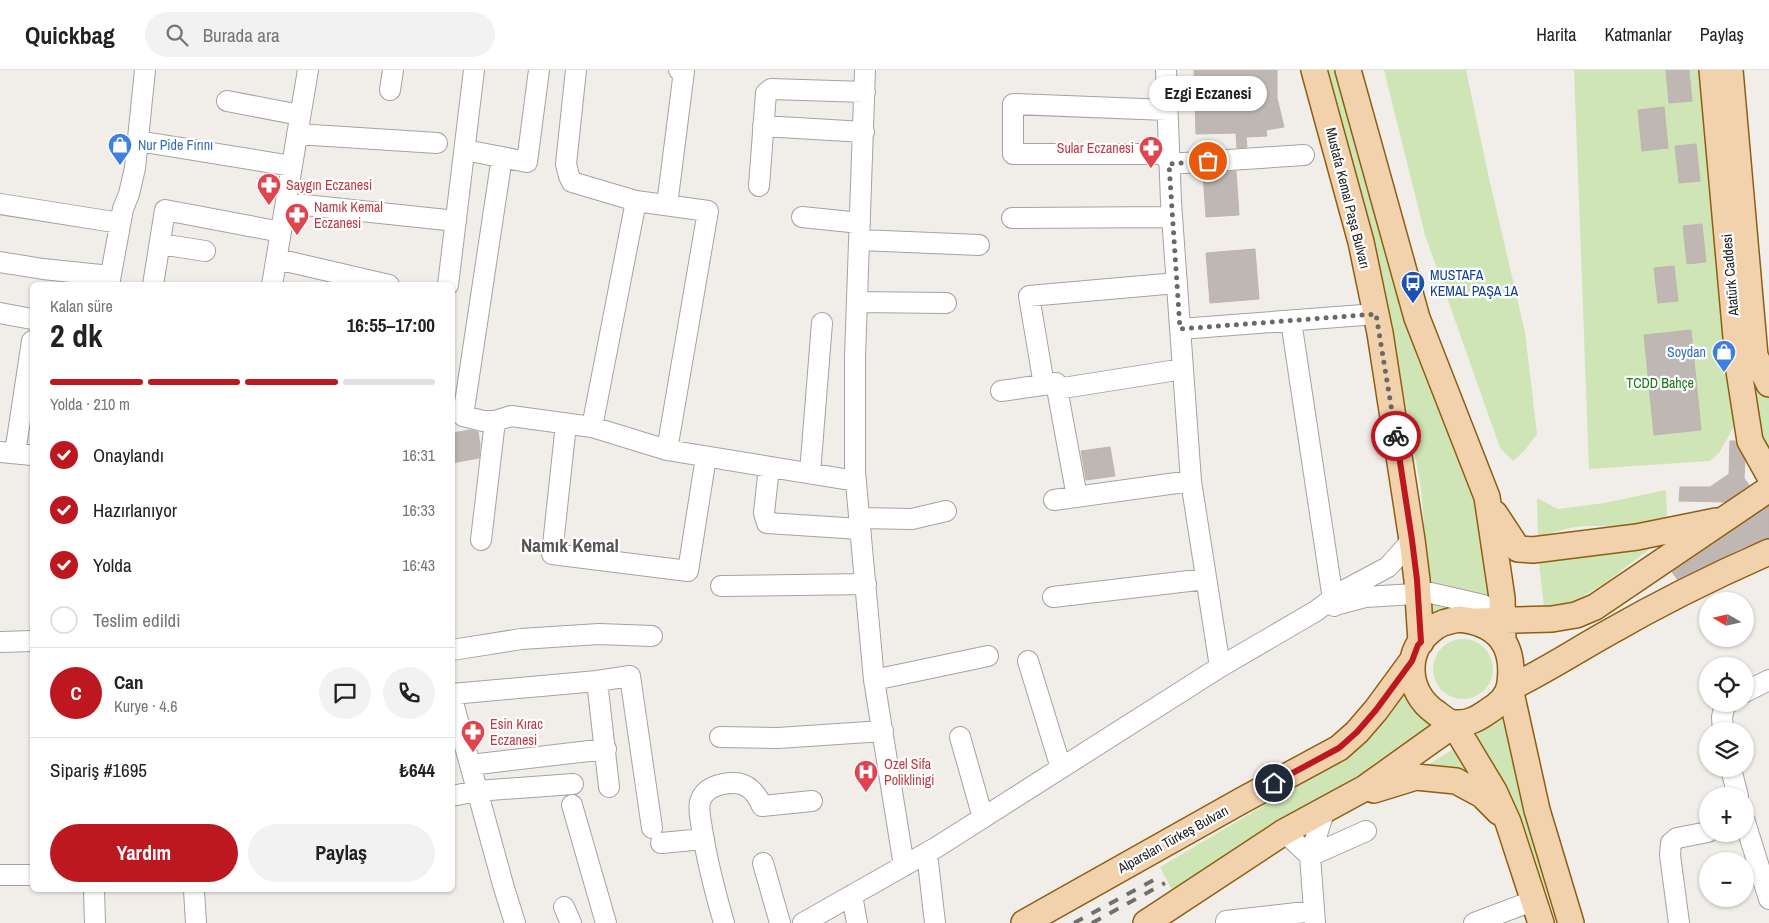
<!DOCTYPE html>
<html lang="tr">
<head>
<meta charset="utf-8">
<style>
	:root { --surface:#fff; --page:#f2f2f2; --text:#222; --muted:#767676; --line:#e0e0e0; --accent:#bd1720 }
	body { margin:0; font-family:"Archivo Narrow",sans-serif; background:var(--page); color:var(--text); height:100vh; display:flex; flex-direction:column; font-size:19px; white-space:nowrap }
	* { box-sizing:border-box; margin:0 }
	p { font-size:16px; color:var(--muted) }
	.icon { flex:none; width:28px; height:28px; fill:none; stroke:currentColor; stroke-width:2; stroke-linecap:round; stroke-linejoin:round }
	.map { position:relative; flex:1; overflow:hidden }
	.sheet { position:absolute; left:30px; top:212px; width:425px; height:610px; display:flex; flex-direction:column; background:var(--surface); border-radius:8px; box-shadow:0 1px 4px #0004 }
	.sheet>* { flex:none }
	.needle { width:32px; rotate:279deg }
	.buttons { position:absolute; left:1699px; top:522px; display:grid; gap:10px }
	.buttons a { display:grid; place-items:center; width:55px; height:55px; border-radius:50%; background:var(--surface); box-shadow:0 1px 4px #0004; font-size:25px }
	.pin { position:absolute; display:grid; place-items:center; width:42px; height:42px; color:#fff; margin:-21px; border:2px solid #fff; border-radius:50%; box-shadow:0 1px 5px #0007 }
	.courier { position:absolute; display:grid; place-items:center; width:50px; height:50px; margin:-25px; border:4px solid #bd1720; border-radius:50%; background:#fff; color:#222; box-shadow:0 1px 6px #0007 }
	.bubble { position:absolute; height:35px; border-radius:18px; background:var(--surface); box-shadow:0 1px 4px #0004; font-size:16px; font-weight:700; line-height:35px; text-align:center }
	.summary em { font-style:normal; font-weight:700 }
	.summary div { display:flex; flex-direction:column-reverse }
	.summary { display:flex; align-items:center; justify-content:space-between; height:85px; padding:0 20px }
	h1 { font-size:32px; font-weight:700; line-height:38px }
	.bar { display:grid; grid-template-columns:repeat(4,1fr); gap:8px 5px; align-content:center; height:60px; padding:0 20px }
	.bar i { height:6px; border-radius:4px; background:var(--line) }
	.bar .current { background:var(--accent) }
	.bar p { grid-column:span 4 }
	.line { display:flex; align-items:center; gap:12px; padding:0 20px; border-top:1px solid var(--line) }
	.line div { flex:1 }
	.round { display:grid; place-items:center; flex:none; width:52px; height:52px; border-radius:26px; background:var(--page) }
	ol { padding:0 20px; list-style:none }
	li { display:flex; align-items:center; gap:15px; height:55px }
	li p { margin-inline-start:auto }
	li .icon { padding:5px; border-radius:50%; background:var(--accent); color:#fff; stroke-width:4 }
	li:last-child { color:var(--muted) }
	li i { width:28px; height:28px; border:2px solid var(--line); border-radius:50% }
	.action { display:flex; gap:10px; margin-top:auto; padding:10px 20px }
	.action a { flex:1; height:58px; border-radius:30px; background:var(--accent); color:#fff; font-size:20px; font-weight:700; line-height:58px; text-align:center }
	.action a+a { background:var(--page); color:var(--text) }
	header { display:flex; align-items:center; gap:30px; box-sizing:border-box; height:70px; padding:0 25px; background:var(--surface); border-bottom:1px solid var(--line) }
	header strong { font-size:24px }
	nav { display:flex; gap:28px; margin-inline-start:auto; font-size:18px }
	.search { width:350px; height:45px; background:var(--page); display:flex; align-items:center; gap:12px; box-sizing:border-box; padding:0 18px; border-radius:28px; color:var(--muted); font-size:19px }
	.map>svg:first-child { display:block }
</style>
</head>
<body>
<header>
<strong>Quickbag</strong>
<div class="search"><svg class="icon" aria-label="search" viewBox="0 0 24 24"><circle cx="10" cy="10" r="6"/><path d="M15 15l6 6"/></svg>Burada ara</div>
<nav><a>Harita</a><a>Katmanlar</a><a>Paylaş</a></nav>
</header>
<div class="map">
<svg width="1769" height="853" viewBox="0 0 1769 853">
	<rect width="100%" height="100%" fill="#f1eeea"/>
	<path fill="#d0e5b6" d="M 1324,0 L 1338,0 L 1478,435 L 1492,531 L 1429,515 L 1421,418 L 1396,283 Z
		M 1384,0 L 1466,0 L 1489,108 L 1525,262 L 1537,364 L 1525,380 L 1513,391 L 1500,378 L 1425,165 Z
		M 1574,0 L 1707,0 L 1737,351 L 1719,383 L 1710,391 L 1589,399 Z
		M 1722,0 L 1769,325 L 1769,392 L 1755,354 Z
		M 1666,420 L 1667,448 C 1642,461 1612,455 1584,456 C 1569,457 1553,463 1538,467 L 1537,428 L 1558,439 L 1604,433 Z
		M 1664,468 L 1605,513 L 1563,538 L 1544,537 L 1538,485 Z
		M 1429,530 L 1473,538 L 1429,552 Z
		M1433 599a30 30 0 1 1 60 0a30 30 0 1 1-60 0Z
		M 1407,620 L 1438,661 L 1295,750 L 1172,820 L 1160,797 L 1351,684 C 1372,664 1390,644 1407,620 Z
		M 1503,646 L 1535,779 L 1555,853 L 1552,853 L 1523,754 L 1505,716 L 1472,668 Z
		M 1458,676 L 1496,731 L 1415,703 Z"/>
	<path fill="#beb7b3" stroke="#c1b5ad" d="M 1194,0 L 1277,0 L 1277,28 L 1284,57 L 1266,60 L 1267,66 L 1246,67 L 1247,77 L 1237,78 L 1236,63 L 1196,64 Z
		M 1666,0 L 1689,0 L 1692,31 L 1669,33 Z
		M 1664,37 L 1668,78 L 1642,81 L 1638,40 Z
		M 1696,74 L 1700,111 L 1679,113 L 1675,76 Z
		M 1236,101 L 1239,145 L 1206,147 L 1203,104 Z
		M 1702,154 L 1706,192 L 1687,194 L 1683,156 Z
		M 1255,179 L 1259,229 L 1210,233 L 1206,183 Z
		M 1674,196 L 1678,231 L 1658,233 L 1654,198 Z
		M 1691,260 L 1701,360 L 1654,365 L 1644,265 Z
		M 470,360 L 478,362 L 480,375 L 479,388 L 452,393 L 452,363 Z
		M 1730,371 L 1735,371 L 1745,391 L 1744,408 L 1749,415 L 1725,432 L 1679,431 L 1680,417 L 1710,417 L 1729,404 Z
		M 1110,377 L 1115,406 L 1086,410 L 1081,381 Z
		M 1769,436 L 1769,468 L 1742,478 L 1677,509 L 1672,502 Z"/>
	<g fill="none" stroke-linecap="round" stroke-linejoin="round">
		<defs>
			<path id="minor" d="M 576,0 L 566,94 L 569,106 L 572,112 L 636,131 L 708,141 L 667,380
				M 865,0 L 855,287 L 855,402 L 874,610 L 904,796
				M 1166,0 L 1171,132 L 1191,411 L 1220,597
				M 390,20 L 393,0
				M 227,31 L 300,45
				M 1167,40 L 1013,34 L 1013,84 L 1169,84
				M 763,56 L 864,62
				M 297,64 L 437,73
				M 138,71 L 292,96
				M 465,80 L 527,92 L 539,0
				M 502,87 L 463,346 L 483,351 L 495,351 L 511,346 L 592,357 L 667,380 L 856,411
				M 1169,94 L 1304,85
				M 759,116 L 766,23 L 771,19 L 865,22
				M 286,133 L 456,151
				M 0,134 L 120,153
				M 667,135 L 684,1 L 679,0
				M 802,147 L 860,153
				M 1012,148 L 1172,147
				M 860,170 L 979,175
				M 160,174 L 205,181
				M 277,189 L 389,215
				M 0,192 L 43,199 L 110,206
				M 109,215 L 123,139 L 129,124 L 135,98 L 145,0
				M 153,215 L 165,140 L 281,162
				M 272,215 L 308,0
				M 448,215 L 474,0
				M 857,232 L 946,233
				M 0,243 L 32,249
				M 1291,251 L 1334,536
				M 1180,259 L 1376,244
				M 1044,315 L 1029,226 L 1177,213
				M 1057,319 L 1183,299
				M 1001,321 L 1056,313 L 1077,427
				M 566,354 L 552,484 L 688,501 L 706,387
				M 592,357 L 636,131
				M 0,382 L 32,385
				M 15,383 L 32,271
				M 769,397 L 764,443 L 767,453 L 860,459
				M 810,403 L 822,253
				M 1054,430 L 1191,411
				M 859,448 L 912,449 L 946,441
				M 481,470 L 495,351
				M 721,516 L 866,514
				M 1053,527 L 1206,509
				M 1335,535 L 1365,527 L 1431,523 L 1483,535 L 1492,540 L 1503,550
				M 0,572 L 32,571
				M 452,580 L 521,569 L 599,564 L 652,566
				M 1028,591 L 1061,698
				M 874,610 L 988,586
				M 597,611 L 609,717
				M 1745,622 L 1769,610
				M 452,624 L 597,611 L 630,606 L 652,758
				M 452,629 L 504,818 L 515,853
				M 1723,661 L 1722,647 L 1725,635 L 1727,634
				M 720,667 L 778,668 L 883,661
				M 960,667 L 983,748
				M 470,695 L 606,679
				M 1731,699 L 1738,726
				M 452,726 L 477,721 L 573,714
				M 572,735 L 606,853
				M 1745,752 L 1769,829
				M 1284,762 L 1310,786 L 1315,853
				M 661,773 L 704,769
				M 927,783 L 935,853
				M 1310,786 L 1366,761
				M 1310,786 L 1325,739
				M 763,793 L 780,853
				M 0,805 L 32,805
				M 94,820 L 95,853
				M 194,820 L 196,853
				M 852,825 L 857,853
				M 564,837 L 571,853
				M 724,853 C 715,822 707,791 702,759 C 701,751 698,741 700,732 C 704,717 721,713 734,713 C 748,713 757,724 762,736 L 812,731
				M 803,853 L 937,777 L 1220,597 L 1316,541 L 1341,522 L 1388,497 L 1412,470
				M 1226,853 L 1226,851 L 1314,841
				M 1474,853 L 1535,830
				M 1679,853 L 1670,785 L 1671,773 L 1677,768 L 1708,762"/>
			<path id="major" d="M 1314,0 L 1361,172 L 1380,263 L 1412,470 L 1417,510 L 1421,572
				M 1348,0 L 1417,248 L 1487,427 L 1502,528 L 1503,571
				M 1712,0 L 1739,301 L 1750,371 L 1769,405
				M 1730,0 L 1755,286 L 1769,314
				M 1495,444 L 1518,479 L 1533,480 L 1637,467 L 1716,451
				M 1459,549 C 1497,553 1515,574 1510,613 C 1509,626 1497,636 1487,642 C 1477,649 1468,654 1455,653 C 1448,653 1441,646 1435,642 C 1406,621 1403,580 1434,558 C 1441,552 1450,551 1459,549 Z
				M 1476,551 L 1552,549 L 1576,545 L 1595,537 L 1769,419
				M 1453,653 L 1494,721 L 1508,752 L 1541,853
				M 1374,720 L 1416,707 L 1456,711 L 1482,725 L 1499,742
				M 1024,853 L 1241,731 L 1339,678 L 1357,662 L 1376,640 L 1412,591
				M 1146,853 L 1284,762 L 1365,718 L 1442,663 L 1453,653
				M 1571,853 L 1537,740 L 1510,618 C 1543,602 1574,582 1606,564 C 1658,534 1714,506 1769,482"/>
		</defs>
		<use href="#minor" stroke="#a3a3a3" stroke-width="22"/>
		<use href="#major" stroke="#8e5e11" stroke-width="28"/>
		<use href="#minor" stroke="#fff" stroke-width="20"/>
		<use href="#major" stroke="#f2d1ad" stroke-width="25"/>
		<path stroke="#707070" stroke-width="4" stroke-dasharray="10 10" stroke-linecap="butt" d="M 1074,853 L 1161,806
			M 1092,853 L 1165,813"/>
	</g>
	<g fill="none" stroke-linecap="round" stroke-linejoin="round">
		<path stroke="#6a6968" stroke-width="5" stroke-dasharray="0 9" d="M 1208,91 L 1169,94 L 1180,259 L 1376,244 L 1396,366"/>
		<path stroke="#bd1720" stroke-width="6" d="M 1274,713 L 1339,678 L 1357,662 L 1376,640 L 1412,591 L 1418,575 L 1421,572 L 1417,510 L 1412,470 L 1396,366"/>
	</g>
	<defs>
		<symbol id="shop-pin" viewBox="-11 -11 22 30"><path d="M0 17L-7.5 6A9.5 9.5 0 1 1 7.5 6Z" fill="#3f7fe0" stroke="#fff"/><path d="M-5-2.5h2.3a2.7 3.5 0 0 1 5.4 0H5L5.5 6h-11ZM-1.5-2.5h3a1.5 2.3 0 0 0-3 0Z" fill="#fff"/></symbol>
		<symbol id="pharmacy-pin" viewBox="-11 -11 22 30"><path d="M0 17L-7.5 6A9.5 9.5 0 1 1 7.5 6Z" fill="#e0444e" stroke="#fff"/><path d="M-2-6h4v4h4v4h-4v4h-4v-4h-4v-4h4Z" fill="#fff"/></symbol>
		<symbol id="bus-pin" viewBox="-11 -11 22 30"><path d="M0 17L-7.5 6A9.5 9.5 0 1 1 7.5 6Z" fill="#1a4fb4" stroke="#fff"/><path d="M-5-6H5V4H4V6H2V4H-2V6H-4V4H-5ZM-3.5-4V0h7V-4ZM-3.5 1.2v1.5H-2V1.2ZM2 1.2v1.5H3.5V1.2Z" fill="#fff"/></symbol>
		<symbol id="hospital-pin" viewBox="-11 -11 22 30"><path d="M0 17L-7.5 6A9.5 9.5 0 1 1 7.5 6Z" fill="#e0444e" stroke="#fff"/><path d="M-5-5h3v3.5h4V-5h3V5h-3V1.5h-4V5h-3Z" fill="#fff"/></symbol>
	</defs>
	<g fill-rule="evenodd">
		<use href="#shop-pin" x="106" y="61" width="28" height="38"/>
		<use href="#pharmacy-pin" x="1137" y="64" width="28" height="38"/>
		<use href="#pharmacy-pin" x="255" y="101" width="28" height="38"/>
		<use href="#pharmacy-pin" x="283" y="131" width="28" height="38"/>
		<use href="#bus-pin" x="1399" y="199" width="28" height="38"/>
		<use href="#shop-pin" x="1710" y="268" width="28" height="38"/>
		<use href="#pharmacy-pin" x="459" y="648" width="28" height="38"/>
		<use href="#hospital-pin" x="852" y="688" width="28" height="38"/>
	</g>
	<g text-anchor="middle" stroke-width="4.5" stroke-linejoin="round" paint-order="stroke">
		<g font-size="14" fill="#366cbe" stroke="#fff" text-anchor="start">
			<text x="138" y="80">Nur Pide Fırını</text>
			<text x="1706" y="287" text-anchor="end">Soydan</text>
		</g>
		<g font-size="14" fill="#be3a42" stroke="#fff" text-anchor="start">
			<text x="1134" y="83" text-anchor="end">Sular Eczanesi</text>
			<text x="286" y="120">Saygın Eczanesi</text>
			<text x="314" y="142">Namık Kemal<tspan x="314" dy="16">Eczanesi</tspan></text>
			<text x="490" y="659">Esin Kırac<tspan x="490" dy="16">Eczanesi</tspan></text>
			<text x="884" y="699">Ozel Sifa<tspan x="884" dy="16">Poliklinigi</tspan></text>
		</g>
		<g font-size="14" fill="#222" stroke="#fff">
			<text transform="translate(1348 128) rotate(76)" y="5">Mustafa Kemal Paşa Bulvarı</text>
			<text transform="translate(1730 205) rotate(-95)" y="5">Atatürk Caddesi</text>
			<text transform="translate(1173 769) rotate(-29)" y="5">Alparslan Türkeş Bulvarı</text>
		</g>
		<g font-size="14" fill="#164399" stroke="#fff" text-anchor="start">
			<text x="1430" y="210">MUSTAFA<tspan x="1430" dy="16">KEMAL PAŞA 1A</tspan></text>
		</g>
		<g font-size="14" fill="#19771b" stroke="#fff">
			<text x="1660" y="318">TCDD Bahçe</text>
		</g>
		<g font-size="19" font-weight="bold" fill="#555" stroke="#fff">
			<text x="570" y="482">Namık Kemal</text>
		</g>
	</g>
</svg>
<div class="buttons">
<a><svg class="needle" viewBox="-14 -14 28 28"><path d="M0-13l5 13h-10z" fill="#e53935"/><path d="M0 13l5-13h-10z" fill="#767676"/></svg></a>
<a><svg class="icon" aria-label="locate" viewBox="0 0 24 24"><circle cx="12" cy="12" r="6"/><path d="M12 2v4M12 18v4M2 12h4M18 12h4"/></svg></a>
<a><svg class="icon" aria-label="layers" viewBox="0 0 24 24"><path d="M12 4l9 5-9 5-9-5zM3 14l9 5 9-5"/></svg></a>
<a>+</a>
<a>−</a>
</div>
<div class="pin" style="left:1208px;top:91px;background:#ea580c"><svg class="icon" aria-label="bag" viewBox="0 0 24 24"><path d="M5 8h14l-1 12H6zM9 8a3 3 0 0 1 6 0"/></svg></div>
<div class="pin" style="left:1274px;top:713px;background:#1f2937"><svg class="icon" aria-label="home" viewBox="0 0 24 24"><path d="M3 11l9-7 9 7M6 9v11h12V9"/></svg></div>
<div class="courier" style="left:1396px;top:366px"><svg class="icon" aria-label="bike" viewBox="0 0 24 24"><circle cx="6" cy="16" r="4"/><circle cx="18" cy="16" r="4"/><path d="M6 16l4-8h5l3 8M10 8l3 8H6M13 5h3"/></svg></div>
<div class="bubble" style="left:1149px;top:6px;width:118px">Ezgi Eczanesi</div>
<section class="sheet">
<div class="summary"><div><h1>2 dk</h1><p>Kalan süre</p></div><em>16:55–17:00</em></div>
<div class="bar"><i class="current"></i><i class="current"></i><i class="current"></i><i></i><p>Yolda · 210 m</p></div>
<ol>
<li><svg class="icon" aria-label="check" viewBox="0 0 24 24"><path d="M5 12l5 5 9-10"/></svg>Onaylandı<p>16:31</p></li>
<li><svg class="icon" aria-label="check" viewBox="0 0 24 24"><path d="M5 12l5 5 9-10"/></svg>Hazırlanıyor<p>16:33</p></li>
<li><svg class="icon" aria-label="check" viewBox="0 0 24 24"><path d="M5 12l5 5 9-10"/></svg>Yolda<p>16:43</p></li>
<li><i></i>Teslim edildi</li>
</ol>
<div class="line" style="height:90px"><b class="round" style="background:var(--accent);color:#fff">C</b><div><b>Can</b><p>Kurye · 4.6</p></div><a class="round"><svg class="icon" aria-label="chat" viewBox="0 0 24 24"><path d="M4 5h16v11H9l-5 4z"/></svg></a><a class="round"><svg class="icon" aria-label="phone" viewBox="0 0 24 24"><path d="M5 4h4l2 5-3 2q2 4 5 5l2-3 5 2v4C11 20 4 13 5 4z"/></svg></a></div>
<div class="line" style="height:65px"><div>Sipariş #1695</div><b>₺644</b></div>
<div class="action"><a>Yardım</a><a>Paylaş</a></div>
</section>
</div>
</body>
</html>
